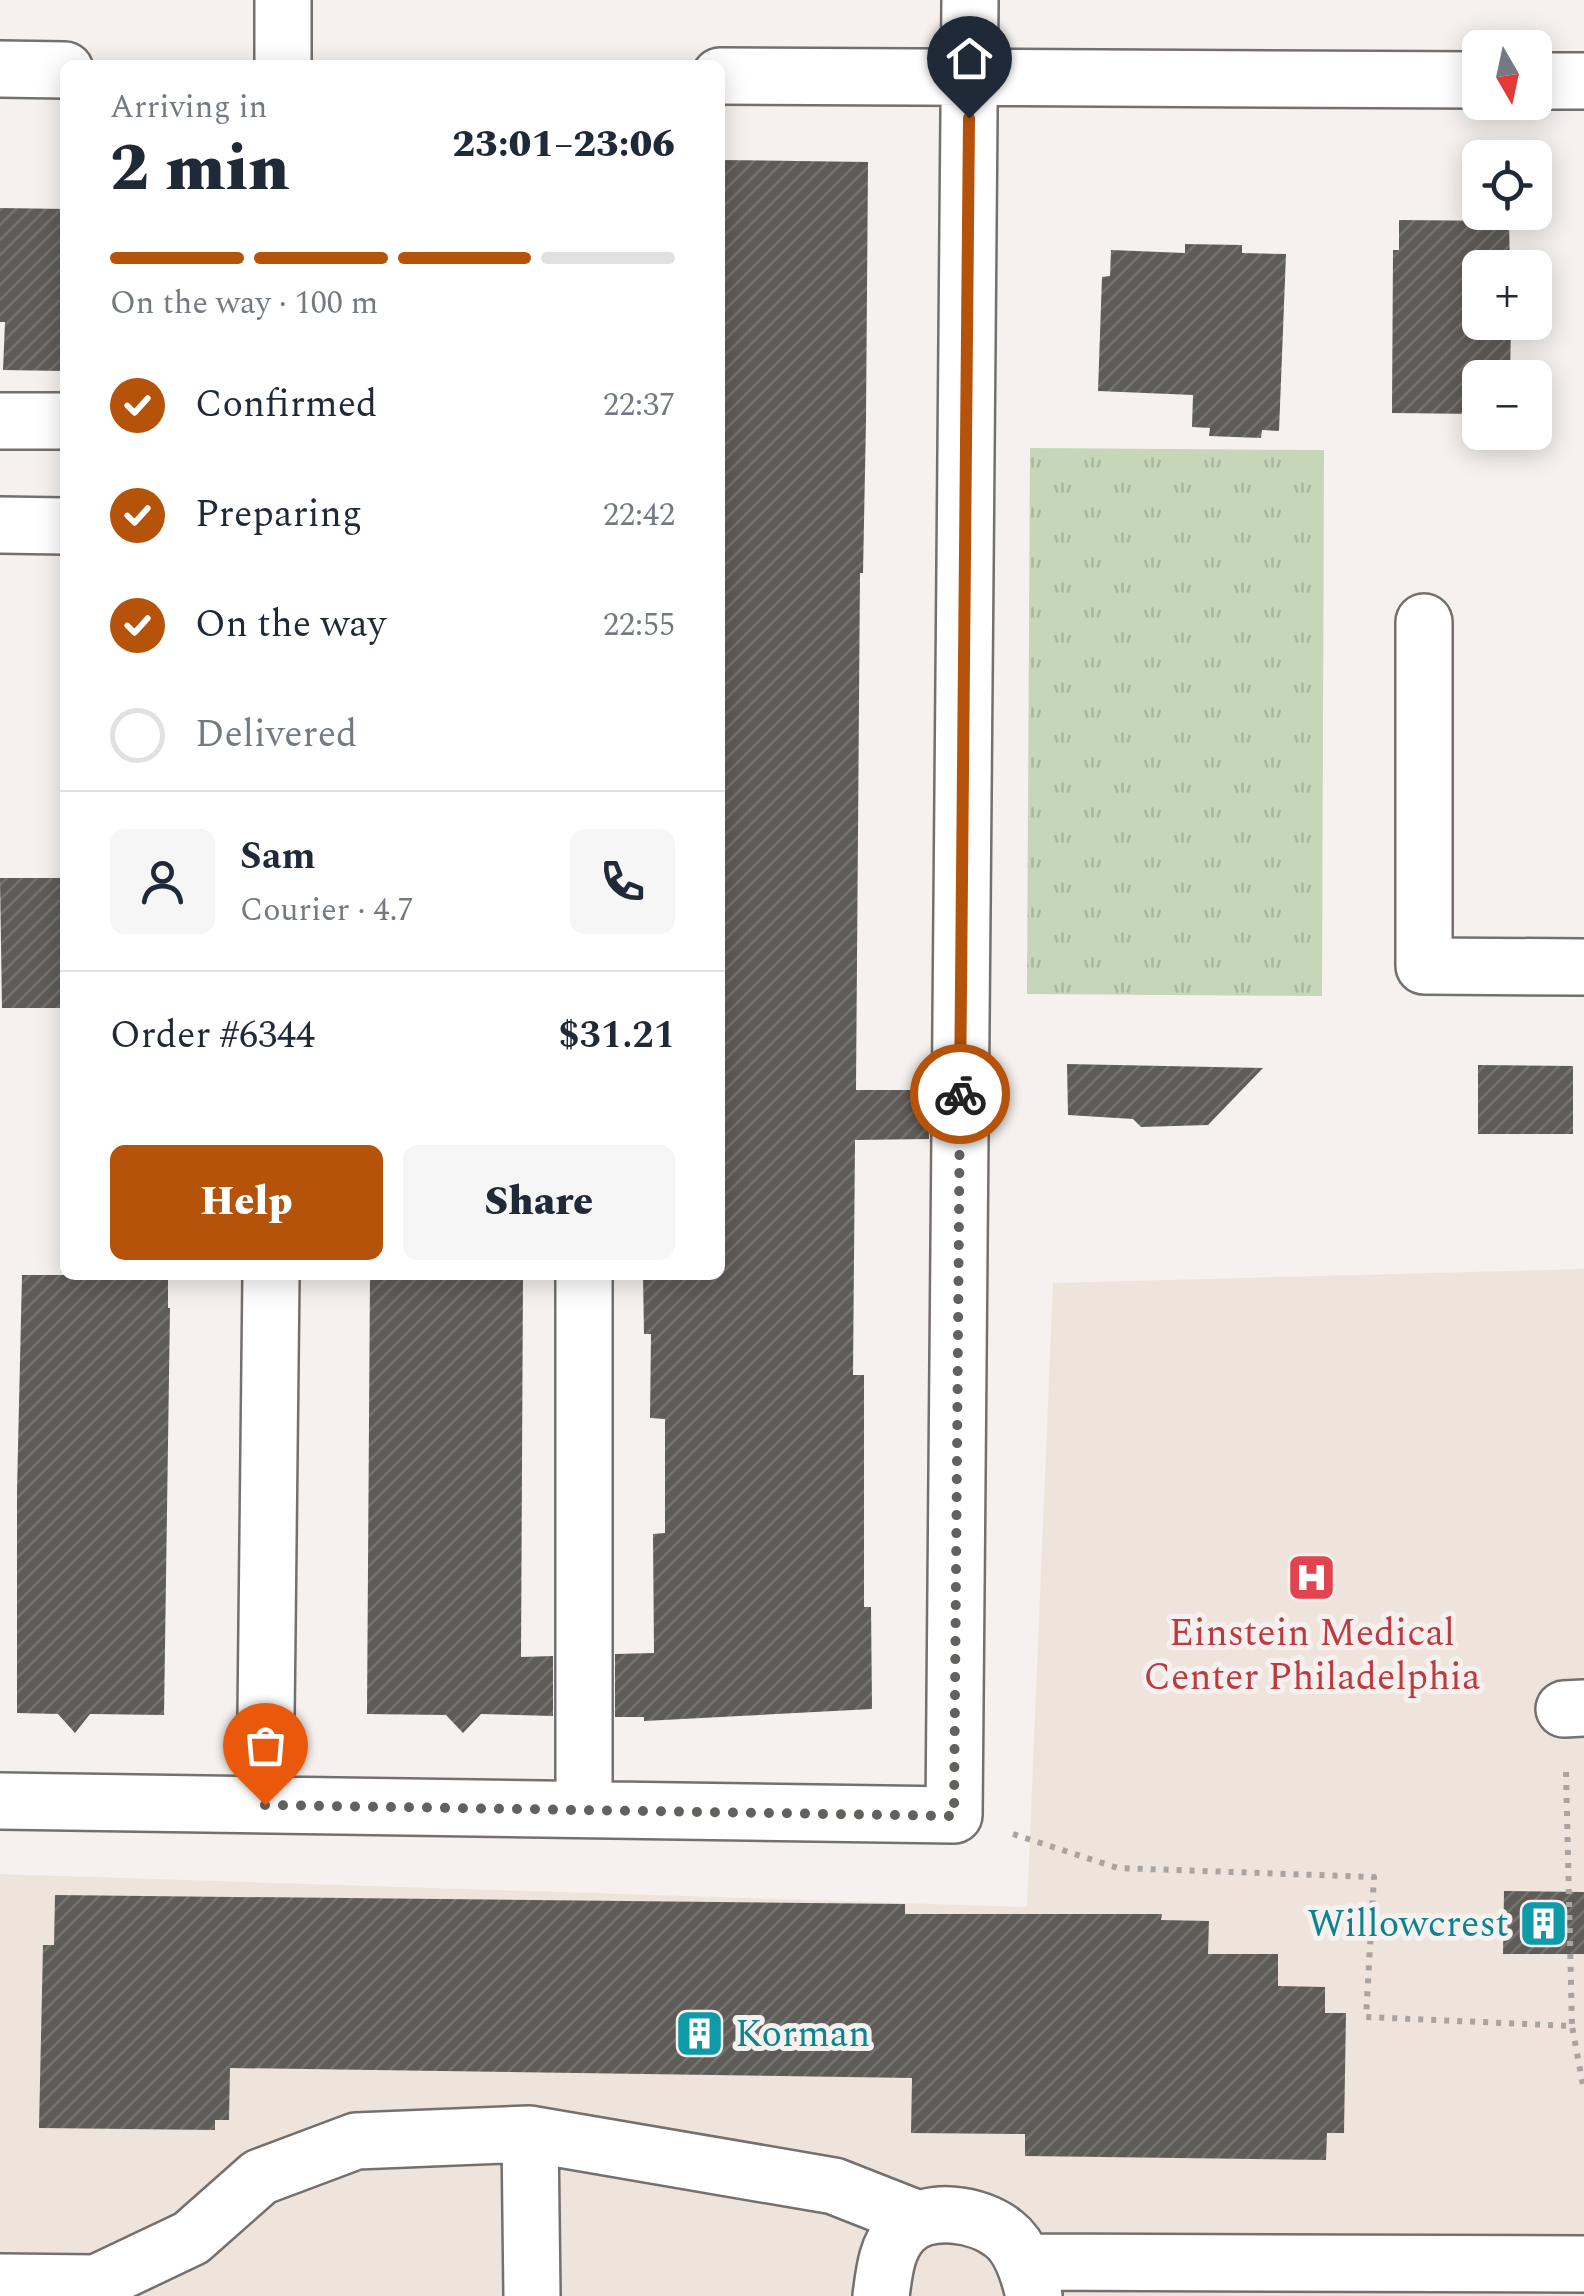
<!DOCTYPE html>
<html lang="en">
<head>
<meta charset="utf-8">
<style>
	:root { --surface:#fff; --page:#f6f6f7; --text:#1f2937; --muted:#747a83; --line:#e0e1e3; --accent:#b45309 }
	body { margin:0; font-family:Spectral,serif; background:var(--page); color:var(--text); height:100vh; display:flex; flex-direction:column; font-size:38px; white-space:nowrap }
	* { box-sizing:border-box; margin:0 }
	p { font-size:32px; color:var(--muted) }
	.icon { flex:none; width:55px; height:55px; fill:none; stroke:currentColor; stroke-width:2; stroke-linecap:round; stroke-linejoin:round }
	.map { position:relative; flex:1; overflow:hidden }
	.sheet { position:absolute; left:60px; top:60px; width:665px; height:1220px; display:flex; flex-direction:column; background:var(--surface); border-radius:15px; box-shadow:0 5px 25px #0003 }
	.sheet>* { flex:none }
	.needle { width:65px; rotate:171deg }
	.controls { position:absolute; left:1462px; top:30px; display:grid; gap:20px }
	.controls a { display:grid; place-items:center; width:90px; height:90px; border-radius:15px; background:var(--surface); box-shadow:0 5px 25px #0003; font-size:50px }
	.pin { position:absolute; display:grid; place-items:center; width:85px; height:85px; color:#fff; margin:-102px -42px; border-radius:50% 50% 50% 0; rotate:-45deg; box-shadow:0 0 10px #0007 }
	.pin .icon { rotate:45deg }
	.courier { position:absolute; display:grid; place-items:center; width:100px; height:100px; margin:-50px; border:8px solid #b45309; border-radius:50%; background:#fff; color:#222; box-shadow:0 2px 12px #0007 }
	.headline em { font-style:normal; font-weight:800 }
	.headline div { display:flex; flex-direction:column-reverse }
	.headline { display:flex; align-items:center; justify-content:space-between; height:170px; padding:0 50px }
	h1 { font-size:65px; font-weight:800; line-height:75px }
	.bar { display:grid; grid-template-columns:repeat(4,1fr); gap:15px 10px; align-content:center; height:120px; padding:0 50px }
	.bar i { height:12px; border-radius:8px; background:var(--line) }
	.bar .active { background:var(--accent) }
	.bar p { grid-column:span 4 }
	.line { display:flex; align-items:center; gap:25px; padding:0 50px; border-top:2px solid var(--line) }
	.line div { flex:1 }
	.round { display:grid; place-items:center; flex:none; width:105px; height:105px; border-radius:15px; background:var(--page) }
	ol { padding:0 50px; list-style:none }
	li { display:flex; align-items:center; gap:30px; height:110px }
	li p { margin-inline-start:auto }
	li .icon { padding:10px; border-radius:50%; background:var(--accent); color:#fff; stroke-width:4 }
	li:last-child { color:var(--muted) }
	li i { width:55px; height:55px; border:5px solid var(--line); border-radius:50% }
	.button { display:flex; gap:20px; margin-top:auto; padding:20px 50px }
	.button a { flex:1; height:115px; border-radius:15px; background:var(--accent); color:#fff; font-size:40px; font-weight:800; line-height:115px; text-align:center }
	.button a+a { background:var(--page); color:var(--text) }
	.map>svg:first-child { display:block }
</style>
</head>
<body>
<div class="map">
<svg width="1584" height="2296" viewBox="0 0 1584 2296">
	<defs>
		<pattern id="grass-tufts" width="24" height="20" patternUnits="userSpaceOnUse" patternTransform="scale(2.5)"><rect width="24" height="20" fill="#c5d6b9"/><path d="M3 7l-1-3M5 7V3M7 7l1-3M15 17l-1-3M17 17v-4M19 17l1-3" fill="none" stroke="#a8b79e"/></pattern>
		<pattern id="building-hatch" width="6" height="6" patternUnits="userSpaceOnUse" patternTransform="scale(2.5)"><rect width="6" height="6" fill="#5f5c58"/><path d="M-1 1l2-2M0 6l6-6M5 7l2-2" fill="none" stroke="#757370"/></pattern>
	</defs>
	<rect width="100%" height="100%" fill="#f6f1ee"/>
	<path fill="#efe4dc" d="M 1584,1269 L 1584,2296 L 0,2296 L 0,1874 L 1027,1907 L 1053,1283 Z"/>
	<path fill="url(#grass-tufts)" d="M 1030,448 L 1324,450 L 1322,996 L 1027,994 Z"/>
	<path fill="url(#building-hatch)" d="M 720,160 L 868,162 L 866,420 L 863,573 L 860,573 L 856,1090 L 929,1090 L 929,1139 L 855,1140 L 853,1375 L 864,1375 L 864,1607 L 871,1607 L 872,1709 L 644,1721 L 644,1717 L 615,1717 L 615,1654 L 654,1653 L 653,1534 L 665,1533 L 665,1419 L 650,1418 L 651,1334 L 644,1334 L 643,1275 L 720,1275 Z
		M 0,208 L 65,209 L 65,371 L 3,370 L 5,322 L 0,322 Z
		M 1399,220 L 1509,221 L 1510,268 L 1480,268 L 1480,322 L 1511,322 L 1510,378 L 1480,378 L 1480,414 L 1392,413 L 1393,250 L 1399,250 Z
		M 1185,244 L 1242,245 L 1242,253 L 1286,254 L 1279,431 L 1262,430 L 1261,438 L 1209,436 L 1210,428 L 1192,427 L 1193,395 L 1098,391 L 1102,277 L 1110,276 L 1111,250 L 1185,253 Z
		M 0,878 L 65,878 L 65,1008 L 2,1008 Z
		M 1067,1064 L 1263,1068 L 1208,1125 L 1141,1127 L 1133,1119 L 1068,1115 Z
		M 1478,1065 L 1573,1066 L 1573,1134 L 1478,1134 Z
		M 22,1275 L 168,1275 L 168,1308 L 170,1308 L 164,1715 L 90,1714 L 75,1733 L 58,1714 L 17,1713 L 17,1491 Z
		M 370,1275 L 523,1275 L 521,1657 L 553,1656 L 553,1716 L 481,1714 L 463,1733 L 446,1715 L 367,1714 Z
		M 1504,1891 L 1584,1892 L 1584,1954 L 1503,1954 Z
		M 55,1895 L 905,1904 L 905,1914 L 1162,1914 L 1161,1920 L 1209,1921 L 1208,1954 L 1278,1954 L 1278,1986 L 1325,1987 L 1325,2013 L 1346,2013 L 1344,2133 L 1327,2133 L 1326,2160 L 1025,2156 L 1025,2134 L 911,2133 L 912,2078 L 230,2068 L 229,2120 L 215,2120 L 215,2130 L 39,2128 L 43,1945 L 54,1945 Z"/>
	<g fill="none" stroke-linecap="round" stroke-linejoin="round">
		<defs>
			<path id="minor" d="M 283,65 L 283,0
				M 0,69 L 65,70
				M 720,76 L 1480,80
				M 1535,81 L 1584,81
				M 0,421 L 65,421
				M 0,525 L 65,526
				M 1424,622 L 1424,966 L 1584,967
				M 1564,1709 L 1584,1708
				M 0,1801 L 954,1815 L 970,0
				M 265,1805 L 271,1275
				M 584,1809 L 584,1275
				M 530,2134 L 532,2296
				M 1025,2262 L 1584,2264
				M 0,2282 L 96,2283 L 191,2238 L 260,2177 L 356,2141 L 530,2134 L 834,2186 L 918,2219
				M 881,2296 C 884,2274 886,2247 903,2230 C 927,2206 978,2213 1004,2234 C 1022,2248 1029,2274 1034,2296"/>
		</defs>
		<use href="#minor" stroke="#74706e" stroke-width="60"/>
		<path stroke="#a8a4a2" stroke-width="6" stroke-dasharray="5 8" stroke-linecap="butt" d="M 1566,1772 L 1572,2026
			M 1013,1834 L 1118,1868 L 1374,1877 L 1366,2017 L 1572,2026 L 1584,2091"/>
		<use href="#minor" stroke="#fff" stroke-width="55"/>
	</g>
	<g fill="none" stroke-linecap="round" stroke-linejoin="round">
		<path stroke="#63605e" stroke-width="10" stroke-dasharray="0 18" d="M 265,1805 L 954,1816 L 960,1094"/>
		<path stroke="#b45309" stroke-width="12" d="M 960,1094 L 969,118"/>
	</g>
	<defs>
		<symbol id="hospital-square" viewBox="-11 -11 22 22"><rect x="-9" y="-9" width="18" height="18" rx="4" fill="#e0444e" stroke="#f6f1ee"/><path d="M-5-5h3v3.5h4V-5h3V5h-3V1.5h-4V5h-3Z" fill="#fff"/></symbol>
		<symbol id="building-square" viewBox="-11 -11 22 22"><rect x="-9" y="-9" width="18" height="18" rx="4" fill="#0f9aa8" stroke="#f6f1ee"/><path d="M-4-6H4V6H1V3H-1V6H-4ZM-2.5-4.3h1.7v1.8h-1.7ZM.8-4.3h1.7v1.8H.8ZM-2.5-1h1.7V.8h-1.7ZM.8-1h1.7V.8H.8Z" fill="#fff"/></symbol>
	</defs>
	<g fill-rule="evenodd">
		<use href="#hospital-square" x="1284" y="1550" width="55" height="55"/>
		<use href="#building-square" x="1516" y="1896" width="55" height="55"/>
		<use href="#building-square" x="672" y="2006" width="55" height="55"/>
	</g>
	<g text-anchor="middle" stroke-width="10" stroke-linejoin="round" paint-order="stroke">
		<g font-size="38" fill="#be3a42" stroke="#f6f1ee">
			<text x="1312" y="1645">Einstein Medical<tspan x="1312" dy="44">Center Philadelphia</tspan></text>
		</g>
		<g font-size="38" fill="#0d838f" stroke="#f6f1ee" text-anchor="end">
			<text x="1509" y="1936">Willowcrest</text>
			<text x="735" y="2046" text-anchor="start">Korman</text>
		</g>
	</g>
</svg>
<div class="controls">
<a><svg class="needle" viewBox="-14 -14 28 28"><path d="M0-13l5 13h-10z" fill="#e53935"/><path d="M0 13l5-13h-10z" fill="#747a83"/></svg></a>
<a><svg class="icon" aria-label="locate" viewBox="0 0 24 24"><circle cx="12" cy="12" r="6"/><path d="M12 2v4M12 18v4M2 12h4M18 12h4"/></svg></a>
<a>+</a>
<a>−</a>
</div>
<div class="pin" style="left:265px;top:1805px;background:#ea580c"><svg class="icon" aria-label="bag" viewBox="0 0 24 24"><path d="M5 8h14l-1 12H6zM9 8a3 3 0 0 1 6 0"/></svg></div>
<div class="pin" style="left:969px;top:118px;background:#1f2937"><svg class="icon" aria-label="home" viewBox="0 0 24 24"><path d="M3 11l9-7 9 7M6 9v11h12V9"/></svg></div>
<div class="courier" style="left:960px;top:1094px"><svg class="icon" aria-label="bike" viewBox="0 0 24 24"><circle cx="6" cy="16" r="4"/><circle cx="18" cy="16" r="4"/><path d="M6 16l4-8h5l3 8M10 8l3 8H6M13 5h3"/></svg></div>
<section class="sheet">
<div class="headline"><div><h1>2 min</h1><p>Arriving in</p></div><em>23:01–23:06</em></div>
<div class="bar"><i class="active"></i><i class="active"></i><i class="active"></i><i></i><p>On the way · 100 m</p></div>
<ol>
<li><svg class="icon" aria-label="check" viewBox="0 0 24 24"><path d="M5 12l5 5 9-10"/></svg>Confirmed<p>22:37</p></li>
<li><svg class="icon" aria-label="check" viewBox="0 0 24 24"><path d="M5 12l5 5 9-10"/></svg>Preparing<p>22:42</p></li>
<li><svg class="icon" aria-label="check" viewBox="0 0 24 24"><path d="M5 12l5 5 9-10"/></svg>On the way<p>22:55</p></li>
<li><i></i>Delivered</li>
</ol>
<div class="line" style="height:180px"><a class="round"><svg class="icon" aria-label="person" viewBox="0 0 24 24"><circle cx="12" cy="8" r="4"/><path d="M4 21q1-7 8-7t8 7"/></svg></a><div><b>Sam</b><p>Courier · 4.7</p></div><a class="round"><svg class="icon" aria-label="phone" viewBox="0 0 24 24"><path d="M5 4h4l2 5-3 2q2 4 5 5l2-3 5 2v4C11 20 4 13 5 4z"/></svg></a></div>
<div class="line" style="height:130px"><div>Order #6344</div><b>$31.21</b></div>
<div class="button"><a>Help</a><a>Share</a></div>
</section>
</div>
</body>
</html>
